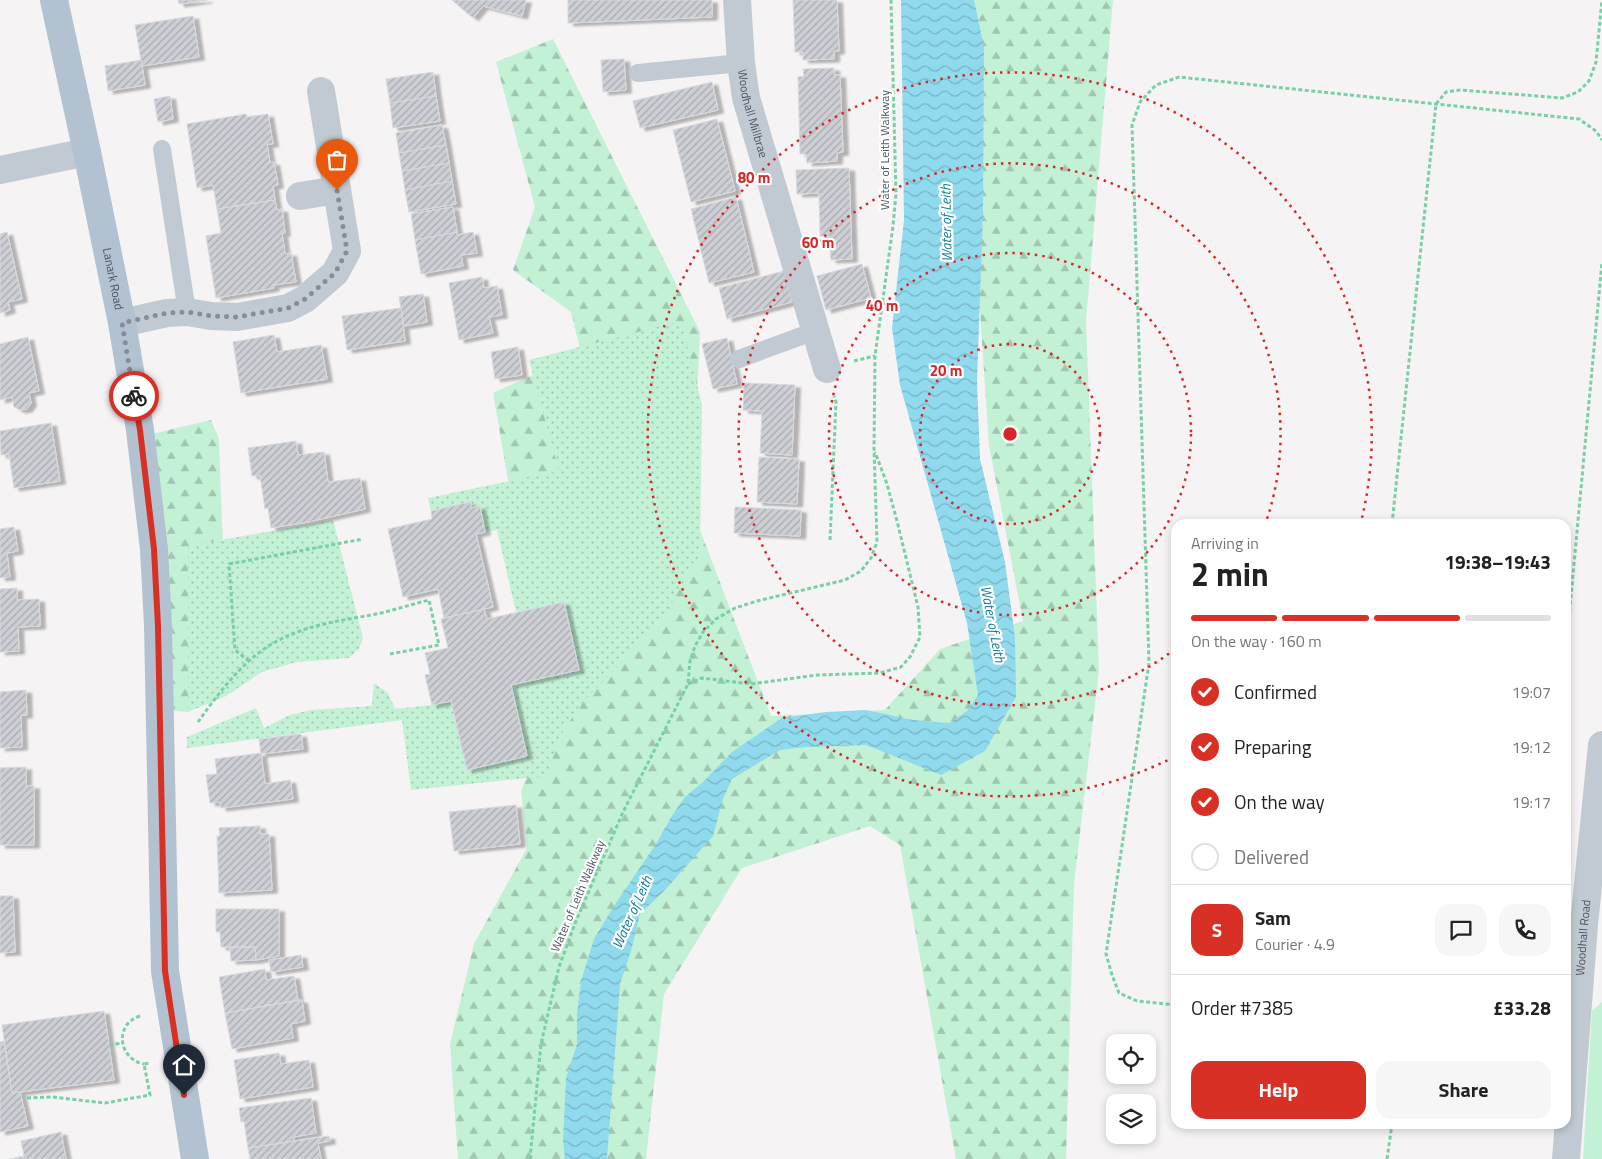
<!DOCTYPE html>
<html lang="en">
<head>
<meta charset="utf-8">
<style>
	:root { --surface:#fff; --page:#f6f6f6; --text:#222; --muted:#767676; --line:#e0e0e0; --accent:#d93025 }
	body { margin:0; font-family:"Titillium Web",sans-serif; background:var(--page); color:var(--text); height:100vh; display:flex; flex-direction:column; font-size:19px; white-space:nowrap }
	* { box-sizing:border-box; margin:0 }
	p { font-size:16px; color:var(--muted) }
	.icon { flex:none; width:28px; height:28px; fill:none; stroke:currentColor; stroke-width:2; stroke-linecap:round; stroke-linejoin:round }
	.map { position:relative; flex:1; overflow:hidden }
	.sheet { position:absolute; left:1171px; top:519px; width:400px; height:610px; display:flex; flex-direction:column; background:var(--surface); border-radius:15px; box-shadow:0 2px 8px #0003 }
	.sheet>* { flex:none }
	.tools { position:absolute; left:1106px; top:1034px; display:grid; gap:10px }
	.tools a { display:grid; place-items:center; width:50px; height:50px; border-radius:10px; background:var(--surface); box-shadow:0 2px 8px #0003; font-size:25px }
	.pin { position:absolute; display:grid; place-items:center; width:42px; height:42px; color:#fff; margin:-51px -21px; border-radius:50% 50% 50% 0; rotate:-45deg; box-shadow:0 0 5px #0007 }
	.pin .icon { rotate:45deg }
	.courier { position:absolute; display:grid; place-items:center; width:50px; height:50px; margin:-25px; border:4px solid #d93025; border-radius:50%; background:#fff; color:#222; box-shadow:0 1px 6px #0007 }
	.summary em { font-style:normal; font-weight:700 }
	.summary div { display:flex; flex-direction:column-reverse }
	.summary { display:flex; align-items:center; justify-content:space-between; height:85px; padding:0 20px }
	h1 { font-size:32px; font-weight:700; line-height:38px }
	.bar { display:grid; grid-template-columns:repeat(4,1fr); gap:8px 5px; align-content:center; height:60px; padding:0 20px }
	.bar i { height:6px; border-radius:4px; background:var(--line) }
	.bar .current { background:var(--accent) }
	.bar p { grid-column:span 4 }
	.line { display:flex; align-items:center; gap:12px; padding:0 20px; border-top:1px solid var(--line) }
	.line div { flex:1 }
	.round { display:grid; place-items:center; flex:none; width:52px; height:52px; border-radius:15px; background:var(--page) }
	ol { padding:0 20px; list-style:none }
	li { display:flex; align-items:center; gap:15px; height:55px }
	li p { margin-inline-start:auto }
	li .icon { padding:5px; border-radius:50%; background:var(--accent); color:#fff; stroke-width:4 }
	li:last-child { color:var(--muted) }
	li i { width:28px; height:28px; border:2px solid var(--line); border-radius:50% }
	.primary-button { display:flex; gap:10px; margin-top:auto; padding:10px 20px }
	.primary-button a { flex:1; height:58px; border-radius:15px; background:var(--accent); color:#fff; font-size:20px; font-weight:700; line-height:58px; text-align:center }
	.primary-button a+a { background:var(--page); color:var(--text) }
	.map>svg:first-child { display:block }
</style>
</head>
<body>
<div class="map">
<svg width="1602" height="1159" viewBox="0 0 1602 1159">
	<defs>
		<pattern id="forest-firs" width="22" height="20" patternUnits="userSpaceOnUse" patternTransform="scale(1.25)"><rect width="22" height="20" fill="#c3f1d5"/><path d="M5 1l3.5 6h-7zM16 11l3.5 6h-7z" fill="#a0c6b0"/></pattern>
		<pattern id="garden-dots" width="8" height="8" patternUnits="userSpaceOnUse" patternTransform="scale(1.25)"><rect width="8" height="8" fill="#c3f1d5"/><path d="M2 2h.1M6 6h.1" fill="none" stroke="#a0c6b0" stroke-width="1.8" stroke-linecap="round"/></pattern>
		<pattern id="water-waves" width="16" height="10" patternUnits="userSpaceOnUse" patternTransform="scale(1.25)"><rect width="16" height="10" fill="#90daee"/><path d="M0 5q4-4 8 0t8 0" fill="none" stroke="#78b4c4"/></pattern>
		<pattern id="building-hatch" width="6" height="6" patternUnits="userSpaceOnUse" patternTransform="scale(1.25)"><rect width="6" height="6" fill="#cdcfd5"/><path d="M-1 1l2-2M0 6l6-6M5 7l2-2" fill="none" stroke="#a8abb0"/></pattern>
		<filter id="shadow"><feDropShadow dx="5.5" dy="3" stdDeviation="1" flood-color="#0004"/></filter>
	</defs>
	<rect width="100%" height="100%" fill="#f5f3f3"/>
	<path fill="#c3f1d5" d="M 1602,1002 L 1602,1159 L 1583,1159 L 1592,1011 Z"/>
	<path fill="url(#forest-firs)" d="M 949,0 L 1113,0 L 1086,321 L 1099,670 L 1074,884 L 1066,1159 L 956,1159 L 900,845 L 870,826 L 742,868 L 664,994 L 646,1159 L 458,1159 L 450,1044 L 474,944 L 527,848 L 521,791 L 601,604 L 511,497 L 493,393 L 581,353 L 571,312 L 513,270 L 535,207 L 496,62 L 553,39 L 700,332 L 692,509 L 771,716 L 885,710 L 940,649 L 1023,621 L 989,445 L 969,148 Z
		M 211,420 L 219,439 L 224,575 L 219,689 L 188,712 L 161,710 L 152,434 Z"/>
	<path fill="url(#garden-dots)" d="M 681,321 L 702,405 L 700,550 L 663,620 L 580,705 L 558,740 L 547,776 L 411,790 L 402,720 L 187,748 L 187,737 L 256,708 L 264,728 L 290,715 L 311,710 L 372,706 L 374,683 L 388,693 L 395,709 L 432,705 L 451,701 L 467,770 L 527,756 L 511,685 L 579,670 L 564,602 L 516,612 L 497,530 L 485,532 L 480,506 L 471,508 L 469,502 L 431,511 L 428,498 L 559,471 L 529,360 Z
		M 333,520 L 363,638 L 359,649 L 349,658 L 297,662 L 262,672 L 226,696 L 188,712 L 188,546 Z"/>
	<path fill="url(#water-waves)" d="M 901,0 L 974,0 L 984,47 L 983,213 L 977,381 L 980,459 L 1005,562 L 1015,638 L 1016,697 L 985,751 L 941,775 L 866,745 L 806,747 L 780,750 L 732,779 L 723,799 L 713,836 L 666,889 L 640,914 L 631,951 L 620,984 L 607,1159 L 565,1159 L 563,1140 L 566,1078 L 577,1044 L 577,1014 L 581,981 L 594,939 L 612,909 L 656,844 L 673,814 L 685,797 L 703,782 L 732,752 L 782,718 L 826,712 L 866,710 L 913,720 L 949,723 L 967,711 L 978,695 L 967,623 L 900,385 L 892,328 L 904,220 Z"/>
	<path fill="url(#building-hatch)" stroke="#d7d9de" filter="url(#shadow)" d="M 178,0 L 207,0 L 179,4 Z
		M 452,0 L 526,0 L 522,16 L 483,6 L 473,18 Z
		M 568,0 L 712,0 L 712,17 L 568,23 Z
		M 793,0 L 837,0 L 839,51 L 834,51 L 834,59 L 803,60 L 803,52 L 795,52 Z
		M 193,16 L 199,57 L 142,66 L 135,25 Z
		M 624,59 L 626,90 L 603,92 L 601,60 Z
		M 141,60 L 145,85 L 108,91 L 105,66 Z
		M 834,68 L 834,75 L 840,75 L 843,152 L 837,153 L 837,161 L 807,163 L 806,154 L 800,154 L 798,77 L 804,76 L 803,69 Z
		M 433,72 L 436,96 L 390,103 L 386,79 Z
		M 712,82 L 718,110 L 640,128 L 633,101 Z
		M 170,96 L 173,119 L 158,122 L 154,99 Z
		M 436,96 L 440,121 L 393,128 L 390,103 Z
		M 246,114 L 247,117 L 268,114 L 273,144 L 267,144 L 270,163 L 274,162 L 278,185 L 273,186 L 275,200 L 217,209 L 213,185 L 197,188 L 187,124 Z
		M 717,119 L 735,191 L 691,202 L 673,130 Z
		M 442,125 L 446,145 L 399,153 L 396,133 Z
		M 446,145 L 449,163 L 402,171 L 399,153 Z
		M 449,163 L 452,181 L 405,190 L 402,171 Z
		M 849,168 L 852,259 L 831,260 L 829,236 L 820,236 L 819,193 L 797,194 L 796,170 Z
		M 452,181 L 456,204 L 409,212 L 405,190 Z
		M 736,197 L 754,272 L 709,283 L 691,209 Z
		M 275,200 L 277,210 L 282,209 L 285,233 L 282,233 L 285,254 L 291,253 L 296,282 L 273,285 L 274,288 L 216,298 L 206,236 L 221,233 L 217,209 Z
		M 453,207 L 457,232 L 415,240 L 411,214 Z
		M 7,232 L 22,299 L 8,302 L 10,310 L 0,313 L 0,234 Z
		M 457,232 L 457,235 L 473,232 L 477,253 L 461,255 L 463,266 L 421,274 L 415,240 Z
		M 862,264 L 871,298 L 826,310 L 817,276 Z
		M 784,271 L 792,302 L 727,319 L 719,288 Z
		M 482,277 L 484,288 L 497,286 L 502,315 L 489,317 L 493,333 L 459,340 L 449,283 Z
		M 423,294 L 427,322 L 404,326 L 399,297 Z
		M 401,308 L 405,341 L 347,350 L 342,316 Z
		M 274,335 L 277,352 L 321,345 L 327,379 L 241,393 L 233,342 Z
		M 28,337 L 39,391 L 29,393 L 31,403 L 27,409 L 20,410 L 14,407 L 12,397 L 0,400 L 0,344 Z
		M 727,338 L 737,384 L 713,389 L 702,344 Z
		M 518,347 L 522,375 L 495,379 L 491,352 Z
		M 744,383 L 795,385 L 792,455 L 760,453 L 762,411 L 743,410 Z
		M 51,423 L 60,481 L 14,488 L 9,454 L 1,455 L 0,431 Z
		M 296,441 L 298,455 L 324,452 L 328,482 L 360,478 L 365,509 L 308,522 L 271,528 L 268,508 L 265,509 L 260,475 L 252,476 L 248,448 Z
		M 759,457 L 799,459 L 797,504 L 757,502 Z
		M 470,502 L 471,508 L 480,506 L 485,532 L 476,534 L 493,607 L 444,618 L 438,589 L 403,597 L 388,529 L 432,519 L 431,511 Z
		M 735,507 L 801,510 L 800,536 L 734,533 Z
		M 14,527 L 18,551 L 7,553 L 10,577 L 0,578 L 0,529 Z
		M 17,588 L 17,600 L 39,599 L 40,626 L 18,627 L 19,651 L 0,652 L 0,589 Z
		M 564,602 L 579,670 L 511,685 L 527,756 L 467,770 L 451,701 L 432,705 L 425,675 L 430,674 L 425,653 L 448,648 L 441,619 L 484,609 L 487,619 Z
		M 26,690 L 27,715 L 21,715 L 22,747 L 0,748 L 0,692 Z
		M 301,734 L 303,749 L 261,754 L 259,739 Z
		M 261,753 L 265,784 L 290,780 L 293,799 L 221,808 L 220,802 L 210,803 L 206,775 L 217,774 L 215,759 Z
		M 26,767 L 26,786 L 34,786 L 34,845 L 0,845 L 0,768 Z
		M 516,805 L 520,844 L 454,851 L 449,812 Z
		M 260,826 L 260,834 L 269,834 L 272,890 L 219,893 L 217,836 L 220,836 L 219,828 Z
		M 0,896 L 13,896 L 15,952 L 0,953 Z
		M 216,909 L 279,909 L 279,956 L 256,960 L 255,947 L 221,947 L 220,932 L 216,932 Z
		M 230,947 L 255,947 L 256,960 L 231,961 Z
		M 301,955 L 303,967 L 271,972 L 269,960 Z
		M 265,969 L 266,980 L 294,976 L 298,1000 L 225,1013 L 219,977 Z
		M 302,1000 L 305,1021 L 291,1024 L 293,1038 L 232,1049 L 225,1013 Z
		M 104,1011 L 114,1080 L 12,1093 L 2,1025 Z
		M 4,1041 L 12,1093 L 20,1092 L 28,1126 L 0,1132 L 0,1042 Z
		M 279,1053 L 281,1064 L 309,1060 L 313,1087 L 240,1099 L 234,1060 Z
		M 311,1098 L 316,1133 L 293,1137 L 294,1141 L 248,1148 L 244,1121 L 241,1122 L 239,1108 Z
		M 61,1132 L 66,1159 L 10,1159 L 24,1156 L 21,1141 Z
		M 329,1136 L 330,1141 L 318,1143 L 321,1159 L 250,1159 L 248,1148 Z"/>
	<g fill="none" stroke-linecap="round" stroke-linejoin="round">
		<path stroke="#7ad0a6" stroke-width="3" stroke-dasharray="4 2.5" stroke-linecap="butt" d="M 854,361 L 875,356
			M 1392,524 L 1436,104 L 1446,92 L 1460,90 L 1562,98 L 1578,92 L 1589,81 L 1596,62 L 1602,0
			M 830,540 L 836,402 L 834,396
			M 1566,650 L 1602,262
			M 249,661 L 235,650 L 229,564 L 363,539
			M 688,684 L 702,678 L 751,684 L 817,675 L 880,673 L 901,667 L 910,657 L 920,637 L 918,607 L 897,521 L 887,484 L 875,452
			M 198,722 C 220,691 246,656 281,639 C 313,623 347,620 381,613 C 397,609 413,604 429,600 L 439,645 L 390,654
			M 1176,1005 L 1137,1001 L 1119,993 L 1112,975 L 1106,954 L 1149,663 L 1132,125 L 1140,102 L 1156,85 L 1179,77 L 1579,119 L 1596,131 L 1602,140
			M 140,1016 C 114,1024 118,1059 144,1064
			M 109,1045 L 123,1043
			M 27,1098 L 52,1097 L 105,1103 L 150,1095 L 144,1064 L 150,1063
			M 530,1159 L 541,1044 L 559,967 L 576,921 L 623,812 L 688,684 L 690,661 L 695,646 L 703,632 L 716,619 L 735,608 L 757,601 L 845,580 L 861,571 L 871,558 L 877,542 L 874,449 L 875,356 L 893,226 L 896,194 L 891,0
			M 1387,1159 L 1392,1124"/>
		<path stroke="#c1cad2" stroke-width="18" d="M 638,73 L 741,63
			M 162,149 L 187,312
			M 739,359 L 815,331"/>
		<g stroke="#c1cad2" stroke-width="28">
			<path id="s1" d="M 737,0 L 741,63 L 746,98 L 827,369"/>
			<path d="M 0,170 L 87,152"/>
			<path d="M 300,196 L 337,190"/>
			<path d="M 122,323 L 167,313 L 187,312 L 211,316 L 237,317 L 288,308 L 305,299 L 335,273 L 347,251 L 321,91"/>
			<path id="s2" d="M 1566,1159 L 1584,925 L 1602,745"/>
		</g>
		<path stroke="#b3c2d1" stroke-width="28" id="s3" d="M 54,0 L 87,152 L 122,323 L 140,430 L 154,549 L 158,626 L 165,971 L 195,1159"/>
	</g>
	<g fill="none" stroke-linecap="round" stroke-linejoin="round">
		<path stroke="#868d94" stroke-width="5" stroke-dasharray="0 9" d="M 134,396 L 122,323 L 167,313 L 187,312 L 212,316 L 237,317 L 288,308 L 305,299 L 335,273 L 347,251 L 337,190"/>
		<path stroke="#d93025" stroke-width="6" d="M 134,396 L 140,430 L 154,549 L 158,626 L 165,971 L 184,1095"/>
	</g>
	<g fill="none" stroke="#d62828" stroke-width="2.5" stroke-dasharray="2.5 5">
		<circle cx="1010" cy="434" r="90"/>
		<circle cx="1010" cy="434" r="181"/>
		<path d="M1175 649A271 271 0 1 1 1266 522"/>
		<path d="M1174 757A362 362 0 1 1 1361 522"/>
	</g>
	<g text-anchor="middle" stroke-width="4.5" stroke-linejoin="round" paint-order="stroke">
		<g font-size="12" fill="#4a5661" stroke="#fff">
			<text dy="4" stroke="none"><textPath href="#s1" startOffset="115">Woodhall Millbrae</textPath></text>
			<text transform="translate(885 150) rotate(-90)" y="4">Water of Leith Walkway</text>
			<text dy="4" stroke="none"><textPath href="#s3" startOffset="285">Lanark Road</textPath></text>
			<text transform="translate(578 896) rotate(-67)" y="4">Water of Leith Walkway</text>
			<text dy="4" stroke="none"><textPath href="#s2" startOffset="222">Woodhall Road</textPath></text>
		</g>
		<g font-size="14" font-style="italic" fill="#0c7c9b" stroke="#fff">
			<text transform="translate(946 223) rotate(-91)" y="5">Water of Leith</text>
			<text transform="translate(993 624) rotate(79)" y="5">Water of Leith</text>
			<text transform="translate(632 912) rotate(-66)" y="5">Water of Leith</text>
		</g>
	</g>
	<circle cx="1010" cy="434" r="8" fill="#d62828" stroke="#fff" stroke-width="2.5"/>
	<g font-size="15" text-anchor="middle" font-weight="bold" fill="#d62828" stroke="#fff" stroke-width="4.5" stroke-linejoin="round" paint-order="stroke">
		<text x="754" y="183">80 m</text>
		<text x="818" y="248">60 m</text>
		<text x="882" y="311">40 m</text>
		<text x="946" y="376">20 m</text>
	</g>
</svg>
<div class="tools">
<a><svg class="icon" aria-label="locate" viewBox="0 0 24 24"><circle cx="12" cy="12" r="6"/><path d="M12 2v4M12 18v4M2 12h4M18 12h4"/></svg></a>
<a><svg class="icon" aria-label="layers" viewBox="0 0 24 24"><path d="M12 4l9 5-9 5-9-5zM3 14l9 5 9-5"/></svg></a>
</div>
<div class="pin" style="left:337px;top:190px;background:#ea580c"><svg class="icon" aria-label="bag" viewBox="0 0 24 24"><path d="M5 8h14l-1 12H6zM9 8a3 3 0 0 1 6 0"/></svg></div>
<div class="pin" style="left:184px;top:1095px;background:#1f2937"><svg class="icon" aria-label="home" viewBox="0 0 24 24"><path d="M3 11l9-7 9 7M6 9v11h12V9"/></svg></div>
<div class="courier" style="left:134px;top:396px"><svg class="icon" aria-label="bike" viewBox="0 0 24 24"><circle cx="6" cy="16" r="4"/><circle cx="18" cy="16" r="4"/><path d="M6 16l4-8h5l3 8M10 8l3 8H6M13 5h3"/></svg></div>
<section class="sheet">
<div class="summary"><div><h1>2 min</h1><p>Arriving in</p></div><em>19:38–19:43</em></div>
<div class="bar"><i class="current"></i><i class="current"></i><i class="current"></i><i></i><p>On the way · 160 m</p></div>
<ol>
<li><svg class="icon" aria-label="check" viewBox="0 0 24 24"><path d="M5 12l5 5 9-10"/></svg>Confirmed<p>19:07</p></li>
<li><svg class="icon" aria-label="check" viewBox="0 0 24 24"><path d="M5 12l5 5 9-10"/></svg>Preparing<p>19:12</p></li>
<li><svg class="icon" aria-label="check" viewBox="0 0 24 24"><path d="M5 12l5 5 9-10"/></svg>On the way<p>19:17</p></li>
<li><i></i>Delivered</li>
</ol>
<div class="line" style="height:90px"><b class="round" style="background:var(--accent);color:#fff">S</b><div><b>Sam</b><p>Courier · 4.9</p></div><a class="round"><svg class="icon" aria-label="chat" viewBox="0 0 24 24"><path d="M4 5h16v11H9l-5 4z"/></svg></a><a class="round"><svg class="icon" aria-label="phone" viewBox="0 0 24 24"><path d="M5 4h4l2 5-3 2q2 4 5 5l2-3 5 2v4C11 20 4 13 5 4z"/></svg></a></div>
<div class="line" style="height:65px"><div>Order #7385</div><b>£33.28</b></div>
<div class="primary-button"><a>Help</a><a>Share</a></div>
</section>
</div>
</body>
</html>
